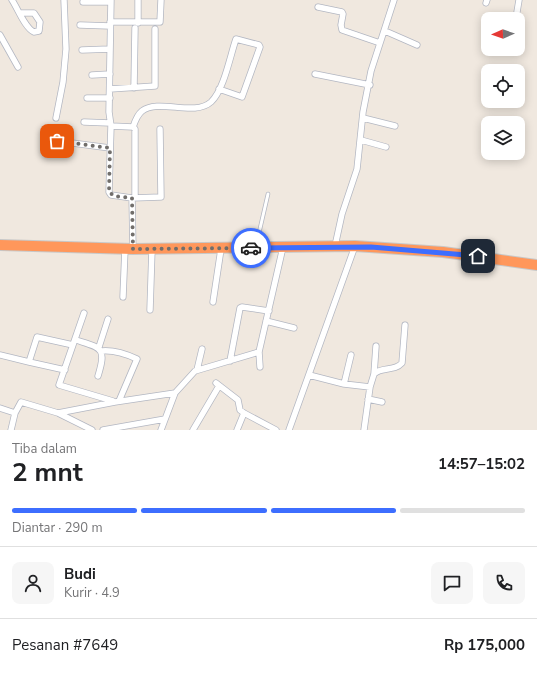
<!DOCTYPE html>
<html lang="id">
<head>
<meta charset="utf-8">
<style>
	:root { --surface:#fff; --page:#f6f6f6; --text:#202124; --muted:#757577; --line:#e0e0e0; --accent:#3d6eff }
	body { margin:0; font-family:"Nunito Sans",sans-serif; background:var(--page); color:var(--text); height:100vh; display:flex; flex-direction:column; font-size:15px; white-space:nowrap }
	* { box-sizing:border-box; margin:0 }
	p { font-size:13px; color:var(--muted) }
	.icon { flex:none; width:22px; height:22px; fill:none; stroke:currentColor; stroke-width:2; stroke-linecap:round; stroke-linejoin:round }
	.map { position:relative; height:430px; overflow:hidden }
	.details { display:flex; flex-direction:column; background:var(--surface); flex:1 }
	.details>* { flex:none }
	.needle { width:26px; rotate:268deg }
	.buttons { position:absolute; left:481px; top:12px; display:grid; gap:8px }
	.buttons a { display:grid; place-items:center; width:44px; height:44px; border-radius:8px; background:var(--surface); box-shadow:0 2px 10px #0003; font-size:20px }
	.pin { position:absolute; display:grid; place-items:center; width:34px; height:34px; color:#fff; margin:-17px; border-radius:8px; box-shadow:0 2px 6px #0006 }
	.courier { position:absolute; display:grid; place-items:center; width:40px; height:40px; margin:-20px; border:3px solid #3d6eff; border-radius:50%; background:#fff; color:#222; box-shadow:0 1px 5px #0007 }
	.head em { font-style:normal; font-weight:700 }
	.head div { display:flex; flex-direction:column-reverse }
	.head { display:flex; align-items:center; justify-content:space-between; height:68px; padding:0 12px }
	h1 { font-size:26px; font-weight:700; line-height:30px }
	.bar { display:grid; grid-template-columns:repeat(4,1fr); gap:6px 4px; align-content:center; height:48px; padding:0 12px }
	.bar i { height:5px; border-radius:3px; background:var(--line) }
	.bar .active { background:var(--accent) }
	.bar p { grid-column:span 4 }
	.line { display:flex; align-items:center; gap:10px; padding:0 12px; border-top:1px solid var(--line) }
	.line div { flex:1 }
	.round { display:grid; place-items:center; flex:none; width:42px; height:42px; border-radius:8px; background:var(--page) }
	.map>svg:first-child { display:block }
</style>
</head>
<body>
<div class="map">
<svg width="537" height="430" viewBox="0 0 537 430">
	<rect width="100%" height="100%" fill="#f0e8df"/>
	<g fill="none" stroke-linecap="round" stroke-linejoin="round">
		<defs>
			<path id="lane" d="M 256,246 L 268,194"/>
			<path id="street" d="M 12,0 C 18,9 25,28 34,32 L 39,31 L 40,22 L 34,13 L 20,13
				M 111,0 L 109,112 L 111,126 L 109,192 L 111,195 L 132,198 L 161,197 L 160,129
				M 83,2 L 111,2
				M 486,3 L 487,0
				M 318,7 L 342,12 L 343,14 L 341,25 L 342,30 L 380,43
				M 517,12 L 519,0
				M 110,22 L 160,22 L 161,0
				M 138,23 L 138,0
				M 80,25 L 110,26
				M 385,31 L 417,45
				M 0,35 L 18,67
				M 82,50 L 110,49
				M 315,74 L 370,85
				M 92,75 L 110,74
				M 134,88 L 135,28
				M 110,89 L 155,86 L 155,29
				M 87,98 L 110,98
				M 56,118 L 63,82 L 66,49 L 64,0
				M 363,118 L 395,126
				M 84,122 L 110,123
				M 111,126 L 133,127
				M 133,127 C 135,121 137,115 142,111 C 159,98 194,117 211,102 C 224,90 230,56 236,39 L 259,45 L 260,47 L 242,97 L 219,89
				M 133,127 L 135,129 L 135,198
				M 361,140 L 386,147
				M 57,141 L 110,148
				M 132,198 L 133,249
				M 335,246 L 342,214 L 357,169 L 363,112 L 371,71 L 394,0
				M 123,297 L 125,249
				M 213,302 L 221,249
				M 150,310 L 152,249
				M 84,313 L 59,385 L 113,401
				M 266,321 L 294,328
				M 76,340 C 101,348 107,347 98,376
				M 99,347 L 108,319
				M 102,351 C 114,350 126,354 137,359 L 119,401
				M 259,352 L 260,367
				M 0,355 L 29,362 L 37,337 L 73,345
				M 230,361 L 240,308 L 242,307 L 269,311
				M 29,362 L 65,370
				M 197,370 L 202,349
				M 374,374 C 382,366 394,372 402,363 L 405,325
				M 309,375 L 344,384 L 370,387 L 374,374 L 376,346
				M 216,383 L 238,400 L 240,410 L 244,413
				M 344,384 L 351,355
				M 368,399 L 382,402
				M 0,408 L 15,413
				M 58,413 L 92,430
				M 11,430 L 15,413 L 21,402 L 58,413 L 115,402 L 175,393
				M 103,430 L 165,419
				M 161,430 L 175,393 L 195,371 L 259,352 L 283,247
				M 193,430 L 219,386
				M 237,430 L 244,413 L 276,430
				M 289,430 L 355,246
				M 364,430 L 370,387"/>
			<path id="highway" d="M 0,245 L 133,249 L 355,246 L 443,252 L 537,265"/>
		</defs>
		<use href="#lane" stroke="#b3b7c2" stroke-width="4.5"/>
		<use href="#street" stroke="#b3b7c2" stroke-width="7"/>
		<use href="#highway" stroke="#c8c8c8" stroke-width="12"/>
		<use href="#lane" stroke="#fff" stroke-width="3"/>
		<use href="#street" stroke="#fff" stroke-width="5.5"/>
		<use href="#highway" stroke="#ff975b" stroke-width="10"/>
	</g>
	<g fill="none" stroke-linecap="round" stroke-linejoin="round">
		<path stroke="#716e6b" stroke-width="4" stroke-dasharray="0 7.2" d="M 57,141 L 110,148 L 109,192 L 114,196 L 132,198 L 133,249 L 251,248"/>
		<path stroke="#3d6eff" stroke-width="5" d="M 251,248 L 371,247 L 478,256"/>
	</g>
</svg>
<div class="buttons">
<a><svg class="needle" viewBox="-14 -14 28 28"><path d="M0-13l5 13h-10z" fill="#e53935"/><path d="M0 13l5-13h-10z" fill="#757577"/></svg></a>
<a><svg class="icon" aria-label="locate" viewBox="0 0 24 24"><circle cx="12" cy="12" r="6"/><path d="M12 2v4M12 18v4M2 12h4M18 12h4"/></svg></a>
<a><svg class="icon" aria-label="layers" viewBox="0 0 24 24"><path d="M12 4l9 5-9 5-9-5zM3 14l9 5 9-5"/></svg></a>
</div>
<div class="pin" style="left:57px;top:141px;background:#ea580c"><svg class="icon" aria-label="bag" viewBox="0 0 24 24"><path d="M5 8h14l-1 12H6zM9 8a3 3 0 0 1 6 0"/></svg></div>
<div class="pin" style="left:478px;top:256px;background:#1f2937"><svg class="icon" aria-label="home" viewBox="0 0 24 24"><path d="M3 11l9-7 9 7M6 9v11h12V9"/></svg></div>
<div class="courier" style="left:251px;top:248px"><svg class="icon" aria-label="car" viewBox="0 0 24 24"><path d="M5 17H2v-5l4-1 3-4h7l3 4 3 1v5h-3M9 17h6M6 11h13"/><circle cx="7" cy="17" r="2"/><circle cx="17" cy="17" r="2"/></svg></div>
</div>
<section class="details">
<div class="head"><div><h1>2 mnt</h1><p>Tiba dalam</p></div><em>14:57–15:02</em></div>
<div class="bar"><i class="active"></i><i class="active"></i><i class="active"></i><i></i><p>Diantar · 290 m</p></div>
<div class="line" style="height:72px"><a class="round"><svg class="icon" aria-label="person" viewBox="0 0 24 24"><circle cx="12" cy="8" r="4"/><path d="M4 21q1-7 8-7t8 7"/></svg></a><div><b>Budi</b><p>Kurir · 4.9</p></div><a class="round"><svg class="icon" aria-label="chat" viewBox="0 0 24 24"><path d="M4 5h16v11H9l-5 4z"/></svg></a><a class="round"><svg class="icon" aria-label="phone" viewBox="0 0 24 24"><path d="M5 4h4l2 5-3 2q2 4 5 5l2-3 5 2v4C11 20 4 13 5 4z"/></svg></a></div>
<div class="line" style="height:52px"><div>Pesanan #7649</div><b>Rp 175,000</b></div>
</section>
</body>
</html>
